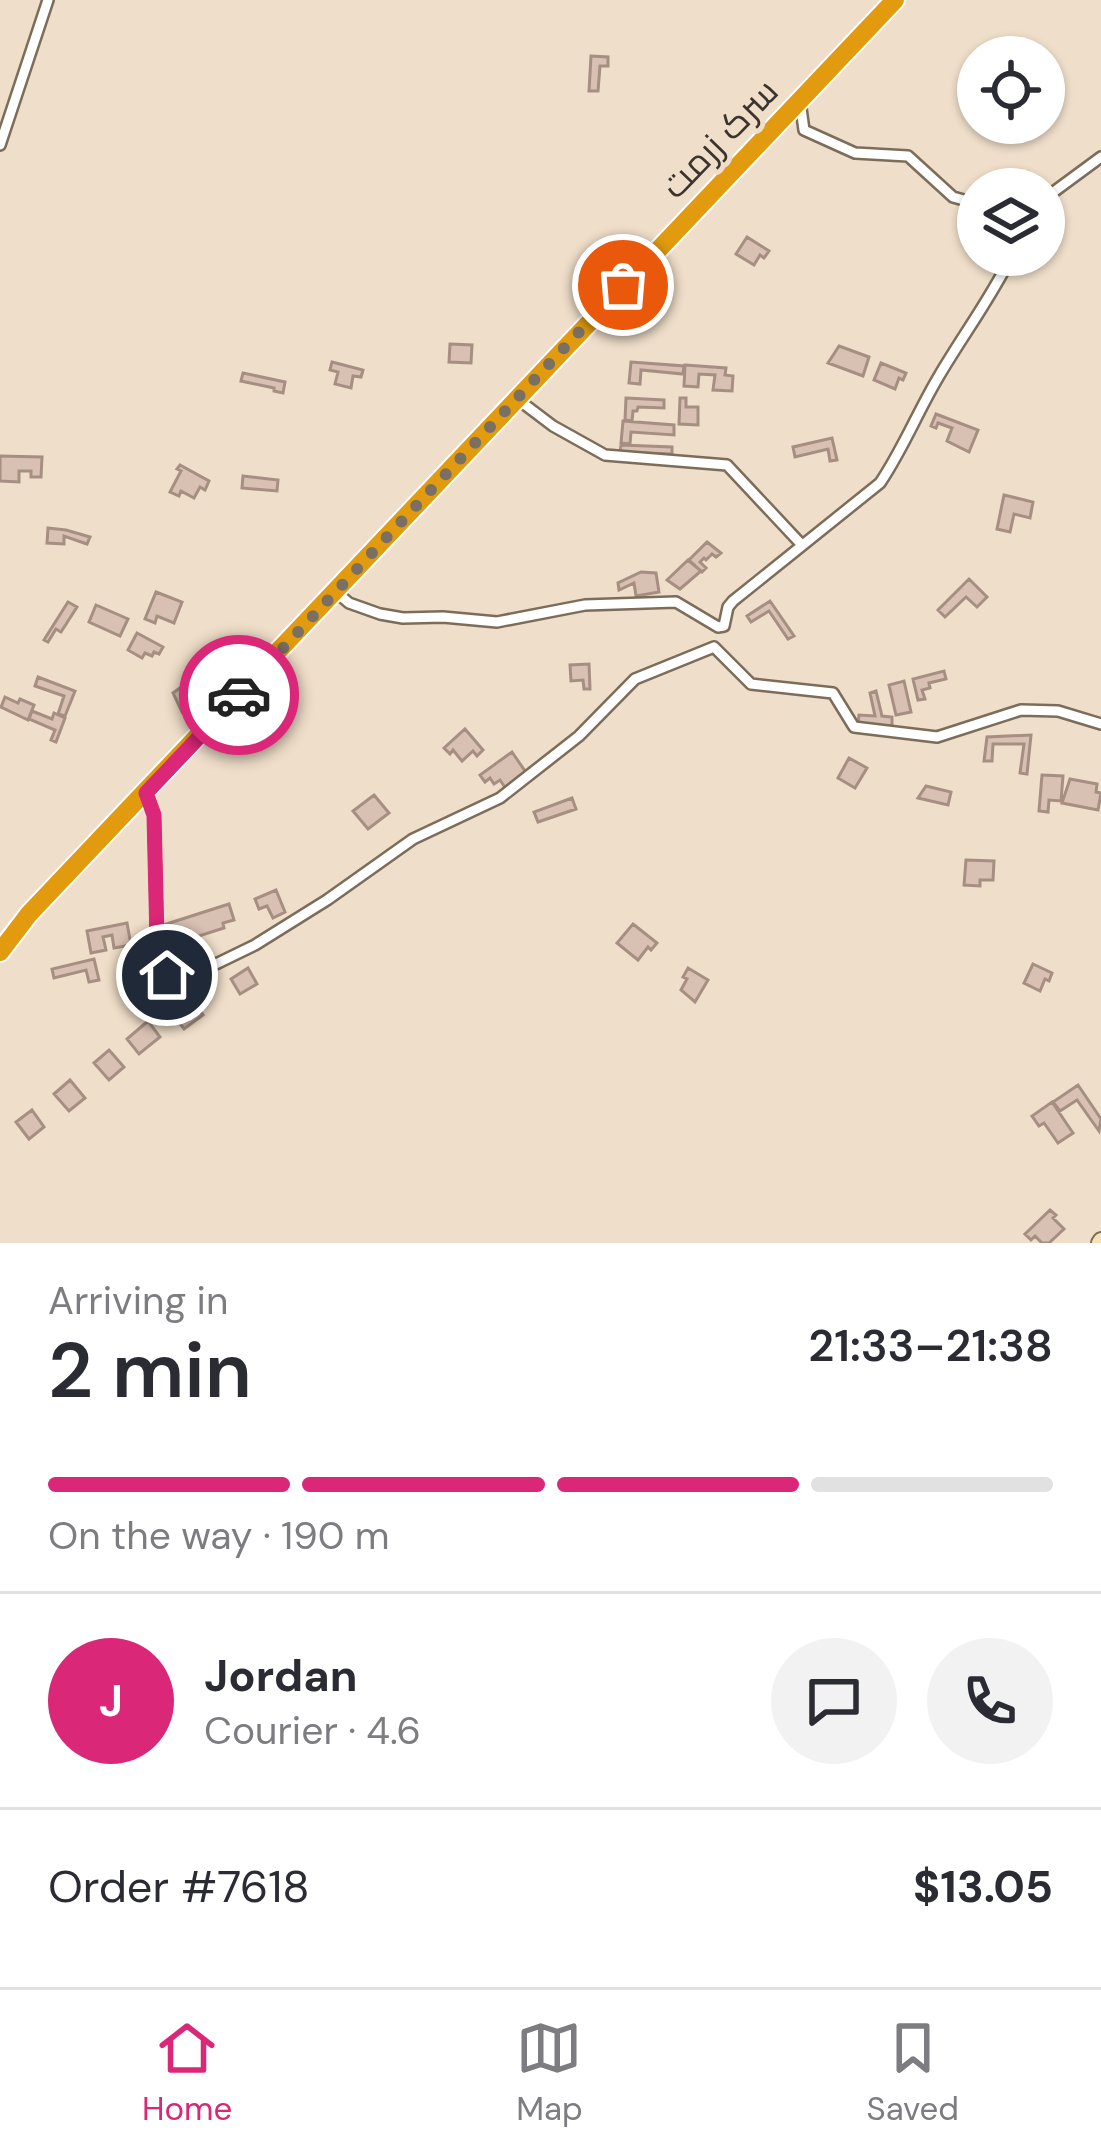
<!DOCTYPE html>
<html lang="en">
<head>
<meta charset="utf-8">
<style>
	:root { --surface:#fff; --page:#f2f2f3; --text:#2b2b33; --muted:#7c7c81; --line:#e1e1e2; --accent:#db2777 }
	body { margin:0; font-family:"DM Sans",Cairo,sans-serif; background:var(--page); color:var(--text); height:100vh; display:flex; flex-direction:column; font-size:45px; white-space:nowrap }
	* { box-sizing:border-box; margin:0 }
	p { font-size:39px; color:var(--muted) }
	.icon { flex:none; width:66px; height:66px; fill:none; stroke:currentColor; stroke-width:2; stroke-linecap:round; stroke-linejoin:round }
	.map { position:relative; height:1243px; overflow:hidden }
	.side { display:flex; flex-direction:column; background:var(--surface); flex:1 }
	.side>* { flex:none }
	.tools { position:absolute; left:957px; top:36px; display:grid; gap:24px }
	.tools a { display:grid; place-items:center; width:108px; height:108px; border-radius:50%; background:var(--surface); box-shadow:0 3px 9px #0004; font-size:60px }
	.pin { position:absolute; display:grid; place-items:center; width:102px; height:102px; color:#fff; margin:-51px; border:6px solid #fff; border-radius:50%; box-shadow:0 3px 12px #0007 }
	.courier { position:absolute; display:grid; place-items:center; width:120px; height:120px; margin:-60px; border:9px solid #db2777; border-radius:50%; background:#fff; color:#222; box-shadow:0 3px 15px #0007 }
	.head em { font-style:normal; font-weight:600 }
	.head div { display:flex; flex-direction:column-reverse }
	.head { display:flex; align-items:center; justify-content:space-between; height:204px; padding:0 48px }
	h1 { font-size:78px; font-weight:600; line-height:90px }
	.bar { display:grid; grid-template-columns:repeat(4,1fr); gap:18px 12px; align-content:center; height:144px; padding:0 48px }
	.bar i { height:15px; border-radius:9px; background:var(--line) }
	.bar .on { background:var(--accent) }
	.bar p { grid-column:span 4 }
	.line { display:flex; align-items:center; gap:30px; padding:0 48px; border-top:3px solid var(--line) }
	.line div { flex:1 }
	.round { display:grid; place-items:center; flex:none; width:126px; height:126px; border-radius:63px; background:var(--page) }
	.tab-bar { display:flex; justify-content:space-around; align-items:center; height:168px; border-top:3px solid var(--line); background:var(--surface); font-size:33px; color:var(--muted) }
	.tab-bar a { display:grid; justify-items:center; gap:6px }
	.tab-bar .on { color:var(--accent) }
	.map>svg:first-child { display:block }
</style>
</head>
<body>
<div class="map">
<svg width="1101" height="1243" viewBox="0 0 1101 1243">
	<rect width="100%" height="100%" fill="#efdec9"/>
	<path fill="#d8c0b3" stroke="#a68f82" stroke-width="3" d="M 591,56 L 608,57 L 608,66 L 600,66 L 598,91 L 589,91 Z
		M 747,237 L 769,251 L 764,258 L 760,255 L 754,265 L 736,254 Z
		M 450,344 L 472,345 L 471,363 L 449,362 Z
		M 839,346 L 869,357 L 863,376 L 828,363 Z
		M 332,362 L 363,370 L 361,377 L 353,376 L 351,388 L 335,384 L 338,372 L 330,370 Z
		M 631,362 L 684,366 L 683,374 L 641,370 L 640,384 L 629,383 Z
		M 881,363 L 906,373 L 903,380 L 899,378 L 895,389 L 874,380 Z
		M 685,365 L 726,368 L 725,375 L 733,376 L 732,391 L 713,390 L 715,375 L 699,374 L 698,387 L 684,386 Z
		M 243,373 L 285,382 L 283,393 L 274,391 L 274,388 L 241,381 Z
		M 626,398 L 664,400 L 664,408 L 638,407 L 637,411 L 633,411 L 632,421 L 625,420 Z
		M 680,398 L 686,398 L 686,407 L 698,407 L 698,425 L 679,424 Z
		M 936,414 L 978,430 L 969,452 L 947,441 L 952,428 L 938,423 L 936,428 L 931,426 Z
		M 623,421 L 674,425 L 674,435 L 631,432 L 630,444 L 621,443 Z
		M 832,438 L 837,460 L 830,461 L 828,449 L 795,457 L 793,447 Z
		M 621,445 L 672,447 L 672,454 L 620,452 Z
		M 0,456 L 42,457 L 41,477 L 31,477 L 31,471 L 19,471 L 19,482 L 0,481 Z
		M 180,465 L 209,481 L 205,490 L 200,487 L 194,498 L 181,491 L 179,496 L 170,492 L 181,471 L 177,469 Z
		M 243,476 L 278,480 L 277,491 L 242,488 Z
		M 1004,495 L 1033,502 L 1030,518 L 1014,514 L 1010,532 L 997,529 Z
		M 48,528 L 66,530 L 90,537 L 87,544 L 64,536 L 64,544 L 47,543 Z
		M 707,542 L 721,553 L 716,557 L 712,554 L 706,560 L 704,558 L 700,562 L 706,568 L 702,572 L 689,560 Z
		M 688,560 L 701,571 L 680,589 L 667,580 Z
		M 641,572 L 656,573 L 659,592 L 636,596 L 634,583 L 619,590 L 618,583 Z
		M 969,579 L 987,597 L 977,607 L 966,597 L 945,617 L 938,610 Z
		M 156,592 L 182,602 L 174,623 L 157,616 L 155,623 L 145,619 Z
		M 770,601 L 794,636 L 788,639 L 769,611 L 751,622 L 747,616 Z
		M 68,602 L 77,607 L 61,632 L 56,629 L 48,642 L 44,640 Z
		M 96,605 L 128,619 L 120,636 L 89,622 Z
		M 137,633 L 163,647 L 159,654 L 154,652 L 152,656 L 145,653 L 142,658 L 128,650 Z
		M 589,664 L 590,689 L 584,689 L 583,680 L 571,681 L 570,665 Z
		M 944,671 L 946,679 L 929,683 L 930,688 L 922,690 L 925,699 L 918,700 L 913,679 Z
		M 199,674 L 211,686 L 205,691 L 201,685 L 182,699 L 187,708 L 182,712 L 173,693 Z
		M 38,677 L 75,691 L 65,716 L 58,714 L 64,696 L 35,686 Z
		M 904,681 L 911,712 L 896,715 L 889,685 Z
		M 876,691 L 882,716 L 892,717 L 892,726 L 858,724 L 859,715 L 875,716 L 870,693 Z
		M 5,697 L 18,703 L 20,699 L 34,705 L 28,720 L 1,707 Z
		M 32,711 L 52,719 L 54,713 L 65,718 L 56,742 L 51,740 L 55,730 L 29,719 Z
		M 465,729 L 483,750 L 477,756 L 473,751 L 462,761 L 453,750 L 450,754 L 444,748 Z
		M 1031,735 L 1027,774 L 1020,773 L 1024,744 L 993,744 L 992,761 L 984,761 L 987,737 Z
		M 512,752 L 527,774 L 506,789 L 500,780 L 494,784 L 490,778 L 485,782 L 480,775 Z
		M 849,758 L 867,768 L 855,788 L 838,778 Z
		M 1042,775 L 1063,776 L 1061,801 L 1049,800 L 1048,812 L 1039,811 Z
		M 1070,779 L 1097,784 L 1096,792 L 1101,793 L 1098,810 L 1062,803 Z
		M 926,786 L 951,792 L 948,805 L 918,798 Z
		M 374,795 L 389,813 L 368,829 L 353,811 Z
		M 572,798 L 576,809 L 538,822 L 534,812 Z
		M 966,860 L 994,861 L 993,880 L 980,880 L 980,886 L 964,885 Z
		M 276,890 L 285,912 L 273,918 L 267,906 L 259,909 L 255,899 Z
		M 229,904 L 234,920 L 223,923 L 224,928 L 171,945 L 168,935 L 160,937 L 157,927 Z
		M 127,923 L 131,945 L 114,948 L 112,935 L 103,937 L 106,950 L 91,953 L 87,931 Z
		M 633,924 L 657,943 L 651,950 L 648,947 L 638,960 L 617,943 Z
		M 94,959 L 99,980 L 89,982 L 86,970 L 54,978 L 52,969 Z
		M 1033,964 L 1052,973 L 1049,981 L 1045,979 L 1040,991 L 1024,983 Z
		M 248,968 L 257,984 L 240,994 L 231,979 Z
		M 688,968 L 708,980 L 695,1002 L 681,990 L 687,979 L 683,977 Z
		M 186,994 L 203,1015 L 184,1029 L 168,1008 Z
		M 148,1021 L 160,1037 L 139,1054 L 127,1039 Z
		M 109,1050 L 124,1067 L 109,1080 L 94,1063 Z
		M 70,1080 L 85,1098 L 69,1111 L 54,1094 Z
		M 1078,1085 L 1101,1119 L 1099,1131 L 1077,1100 L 1060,1111 L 1053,1102 Z
		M 1052,1102 L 1073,1133 L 1058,1143 L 1044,1123 L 1039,1126 L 1032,1116 Z
		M 32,1110 L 44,1127 L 29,1139 L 16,1122 Z
		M 1050,1210 L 1056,1215 L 1053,1218 L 1064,1229 L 1049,1243 L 1042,1243 L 1035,1236 L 1031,1240 L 1025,1234 Z"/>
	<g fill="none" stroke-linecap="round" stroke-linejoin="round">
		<defs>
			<path id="street" d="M 800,101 L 804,130 L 855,153 L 908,156 L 953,197 L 978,204
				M 0,145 L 48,0
				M 1044,199 L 1101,157
				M 516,398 L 553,426 L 605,455 L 727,465 L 801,544
				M 336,592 L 349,603 L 380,614 L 403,618 L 443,617 L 497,622 L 585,605 L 676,602 L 718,627 L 724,626 L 728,607 L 733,601 L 880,483 C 903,449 918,411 939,376 C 963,335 991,298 1012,255
				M 714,647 L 751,684 L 833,693 L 854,727 L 937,737 L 1021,710 L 1058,711 L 1101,724
				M 146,793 L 154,815 L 157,939 L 167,975 L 182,975 L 218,963 L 255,945 L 327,900 L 413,839 L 500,798 L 579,736 L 635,679 L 714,647"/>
			<path id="secondary" d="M 1099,1243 L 1101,1240"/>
			<path id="highway" d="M 0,952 L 29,914 L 895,0"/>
		</defs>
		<use href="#street" stroke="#7c6d5a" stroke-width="14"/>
		<use href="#secondary" stroke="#7c6d5a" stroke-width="18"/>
		<use href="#highway" stroke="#fff" stroke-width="22"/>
		<use href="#street" stroke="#fff" stroke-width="9"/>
		<use href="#secondary" stroke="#f6e1b7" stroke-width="14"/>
		<use href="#highway" stroke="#e29a0e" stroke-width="18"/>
	</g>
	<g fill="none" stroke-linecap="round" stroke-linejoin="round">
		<path stroke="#797063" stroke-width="12" stroke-dasharray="0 21.6" d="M 239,695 L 623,285"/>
		<path stroke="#db2777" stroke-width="15" d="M 167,975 L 157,939 L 154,815 L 146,793 L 239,695"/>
	</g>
	<g text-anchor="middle" stroke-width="10" stroke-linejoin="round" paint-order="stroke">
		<g font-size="36" fill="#3a342c" stroke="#efdec9">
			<text transform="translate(719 138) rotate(-46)" y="13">سرک زرمت</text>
		</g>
	</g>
</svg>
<div class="tools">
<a><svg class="icon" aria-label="locate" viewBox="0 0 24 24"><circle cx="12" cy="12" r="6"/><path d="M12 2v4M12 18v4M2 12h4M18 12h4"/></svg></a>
<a><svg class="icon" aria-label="layers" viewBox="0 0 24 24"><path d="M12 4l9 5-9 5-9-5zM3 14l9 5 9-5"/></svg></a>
</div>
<div class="pin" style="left:623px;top:285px;background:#ea580c"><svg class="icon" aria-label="bag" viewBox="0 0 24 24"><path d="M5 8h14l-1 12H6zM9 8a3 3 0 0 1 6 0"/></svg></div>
<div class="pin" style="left:167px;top:975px;background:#1f2937"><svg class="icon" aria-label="home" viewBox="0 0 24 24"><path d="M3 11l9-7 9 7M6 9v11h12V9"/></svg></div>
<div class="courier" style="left:239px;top:695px"><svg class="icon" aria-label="car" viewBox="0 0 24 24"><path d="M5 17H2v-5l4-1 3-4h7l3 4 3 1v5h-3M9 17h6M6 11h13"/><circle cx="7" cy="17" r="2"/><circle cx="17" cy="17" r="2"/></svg></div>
</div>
<section class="side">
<div class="head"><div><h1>2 min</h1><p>Arriving in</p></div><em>21:33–21:38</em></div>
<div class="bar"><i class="on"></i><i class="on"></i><i class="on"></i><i></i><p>On the way · 190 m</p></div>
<div class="line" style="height:216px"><b class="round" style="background:var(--accent);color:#fff">J</b><div><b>Jordan</b><p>Courier · 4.6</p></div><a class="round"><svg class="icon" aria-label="chat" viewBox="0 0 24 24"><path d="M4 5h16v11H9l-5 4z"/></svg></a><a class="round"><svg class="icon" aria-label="phone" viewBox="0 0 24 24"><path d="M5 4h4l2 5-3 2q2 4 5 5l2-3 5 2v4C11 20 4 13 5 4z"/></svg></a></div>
<div class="line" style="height:156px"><div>Order #7618</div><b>$13.05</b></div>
</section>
<nav class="tab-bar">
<a class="on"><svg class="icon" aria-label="home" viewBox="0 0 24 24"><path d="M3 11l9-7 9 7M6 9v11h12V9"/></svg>Home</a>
<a><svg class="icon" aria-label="map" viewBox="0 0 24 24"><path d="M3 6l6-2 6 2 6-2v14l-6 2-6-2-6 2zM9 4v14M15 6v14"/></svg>Map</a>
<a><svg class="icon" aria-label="saved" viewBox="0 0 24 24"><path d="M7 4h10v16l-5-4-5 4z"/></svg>Saved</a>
</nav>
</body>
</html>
